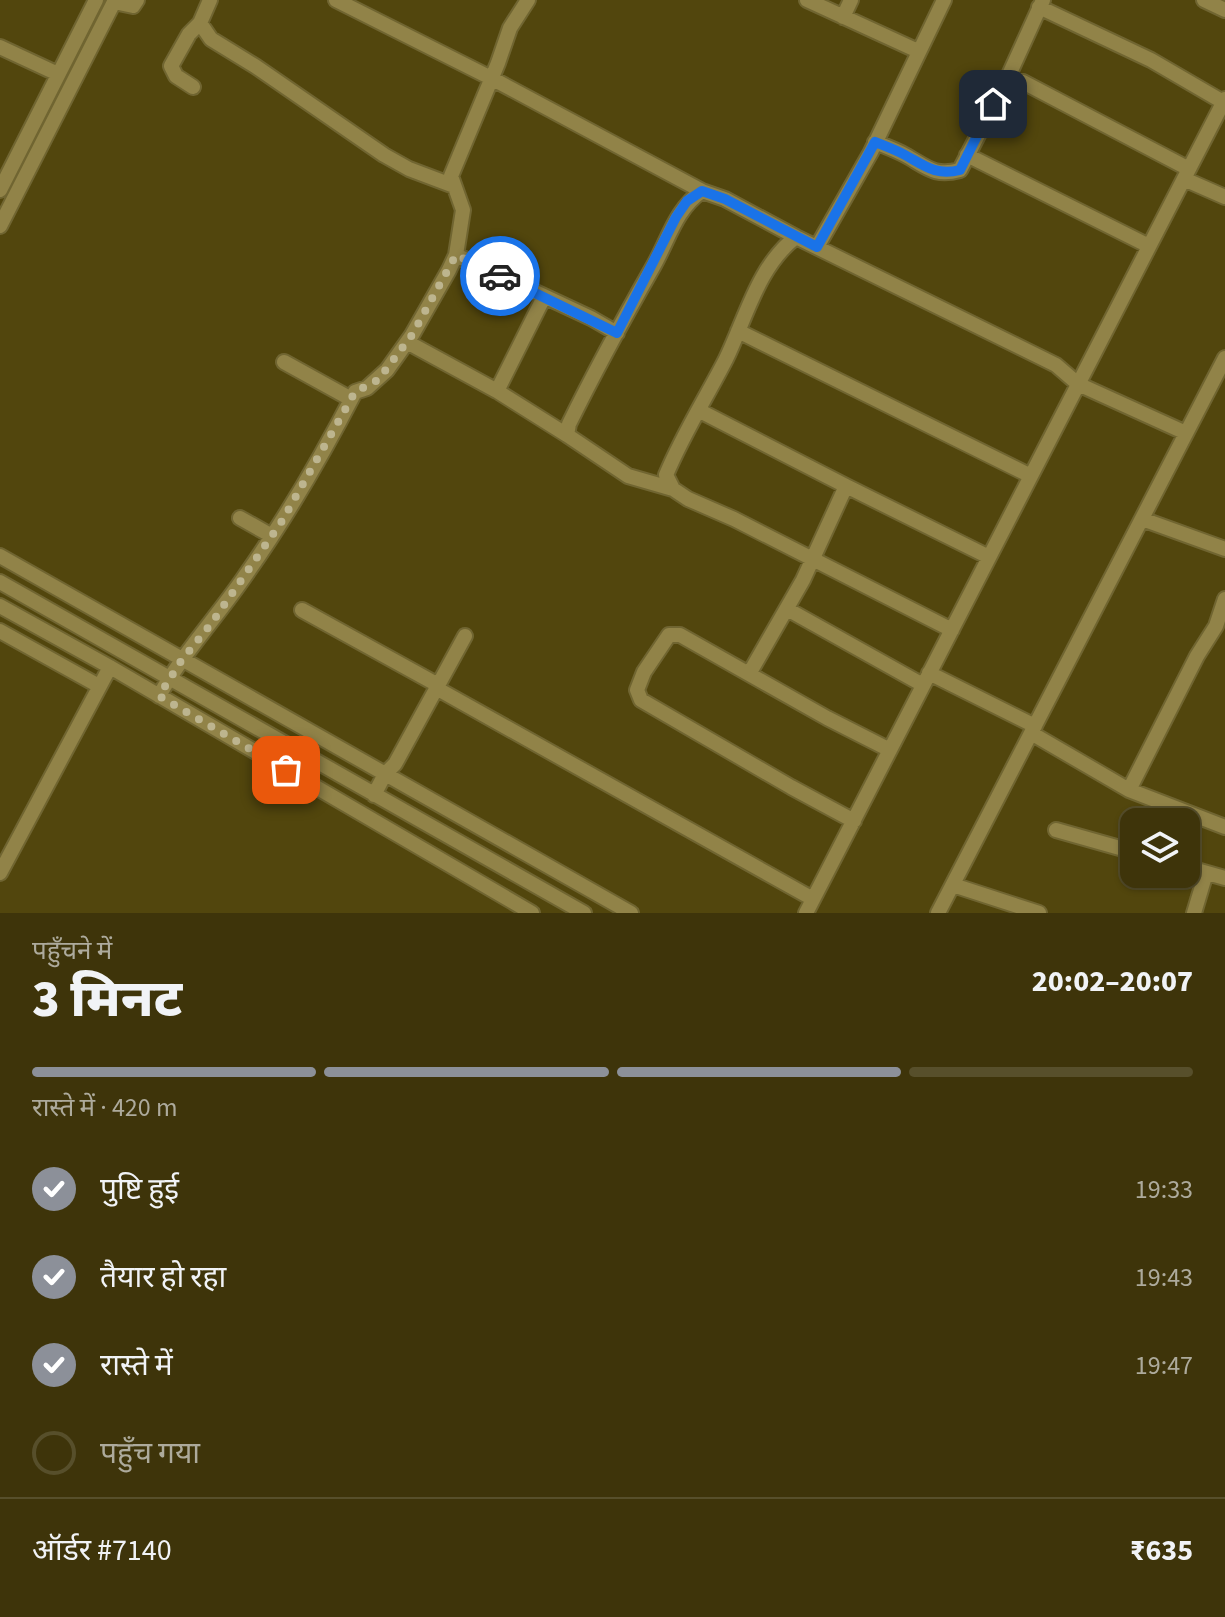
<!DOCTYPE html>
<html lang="hi">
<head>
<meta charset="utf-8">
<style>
	:root { --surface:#3e340a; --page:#453c13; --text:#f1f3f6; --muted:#adaa9c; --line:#574f2b; --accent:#8c9099 }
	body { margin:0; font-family:"Source Sans 3","Noto Sans Devanagari",sans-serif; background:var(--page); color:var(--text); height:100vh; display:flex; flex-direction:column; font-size:30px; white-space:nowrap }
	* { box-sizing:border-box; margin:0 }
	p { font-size:26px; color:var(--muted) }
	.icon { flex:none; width:44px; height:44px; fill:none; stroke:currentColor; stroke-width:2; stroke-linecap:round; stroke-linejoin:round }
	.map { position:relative; height:913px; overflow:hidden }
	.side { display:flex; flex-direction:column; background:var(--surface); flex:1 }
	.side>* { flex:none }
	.fabs { position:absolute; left:1120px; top:808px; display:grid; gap:16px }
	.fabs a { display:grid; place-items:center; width:80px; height:80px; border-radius:16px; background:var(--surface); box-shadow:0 2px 6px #0004,0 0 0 2px var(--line); font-size:40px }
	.pin { position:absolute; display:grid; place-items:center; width:68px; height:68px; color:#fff; margin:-34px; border-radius:16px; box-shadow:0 4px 12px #0006 }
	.courier { position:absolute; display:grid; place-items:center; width:80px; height:80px; margin:-40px; border:6px solid #1a73e8; border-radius:50%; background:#fff; color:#222; box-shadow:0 2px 10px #0007 }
	.overview em { font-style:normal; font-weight:800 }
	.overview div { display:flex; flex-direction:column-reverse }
	.overview { display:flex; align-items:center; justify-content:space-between; height:136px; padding:0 32px }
	h1 { font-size:52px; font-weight:800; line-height:60px }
	.bar { display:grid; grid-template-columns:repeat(4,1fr); gap:12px 8px; align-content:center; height:96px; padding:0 32px }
	.bar i { height:10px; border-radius:6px; background:var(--line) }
	.bar .active { background:var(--accent) }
	.bar p { grid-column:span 4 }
	.line { display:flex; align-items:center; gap:20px; padding:0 32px; border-top:2px solid var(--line) }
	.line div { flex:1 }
	ol { padding:0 32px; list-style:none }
	li { display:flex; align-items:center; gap:24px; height:88px }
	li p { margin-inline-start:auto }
	li .icon { padding:8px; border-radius:50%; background:var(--accent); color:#fff; stroke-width:4 }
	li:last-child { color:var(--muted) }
	li i { width:44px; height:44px; border:4px solid var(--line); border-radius:50% }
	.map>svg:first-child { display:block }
</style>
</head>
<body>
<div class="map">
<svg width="1225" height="913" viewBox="0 0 1225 913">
	<rect width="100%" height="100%" fill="#52460d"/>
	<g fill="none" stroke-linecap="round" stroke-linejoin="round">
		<defs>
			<path id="minor" d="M 210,0 L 200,23 L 211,39 L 255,66 L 384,155 L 409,169 L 454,186
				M 336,0 L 491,78 L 702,191
				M 807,0 L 918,51
				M 1204,0 L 1225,10
				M 114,2 L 133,6 L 137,0
				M 1039,7 L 1151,60 L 1223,102
				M 843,17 L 851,0
				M 0,47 L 58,74
				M 1005,81 L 1023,82 L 1189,169
				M 193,87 L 176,76 L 171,66 L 189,34 L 200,23
				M 875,142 C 885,146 896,150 905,155 C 927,167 934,177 960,170 L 1009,75 L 1043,0
				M 967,155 L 1149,246
				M 1184,179 L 1225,197
				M 0,190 L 96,0
				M 0,226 L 115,0
				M 817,247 L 871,152 L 944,0
				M 456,255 L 591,318 L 617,333
				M 544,297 L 497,391 L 567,435
				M 738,331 L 1031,476
				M 407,342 L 497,391
				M 284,362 L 351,399
				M 700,411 L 846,486
				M 673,489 L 628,476 L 567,435 L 569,424 C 595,371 624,318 653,267 C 669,239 675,210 702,191 L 725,199 L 796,237
				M 240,518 L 272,536
				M 1142,519 L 1225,549
				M 0,556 L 631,913
				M 0,582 L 584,913
				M 0,606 L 110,667 L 532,913
				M 787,609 L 923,685
				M 302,610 L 438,685
				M 952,630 L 734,519 L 688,499 L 673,489 L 666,475 C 683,434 706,398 726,359 C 746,318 758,266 796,237 L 1056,365 L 1078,384 L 1186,433
				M 0,631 L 99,686
				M 929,673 L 1035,726
				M 749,674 L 803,580 L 846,486 L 989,557
				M 436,688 L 813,899
				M 159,696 C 183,653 217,617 245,576 C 286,518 322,456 355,392 L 367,388 L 387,370 L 412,335 L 449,270 L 456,255 L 463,210 L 451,176 L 498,63 L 510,28 L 528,0
				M 1031,733 L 1129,790 L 1197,656 L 1216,626 L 1225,599
				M 1129,790 L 1225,827
				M 374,795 L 385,774 L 395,764 L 465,636
				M 854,821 L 791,787 L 641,700 L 637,690 L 644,672 L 669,635 L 680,635 L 827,718 L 890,750
				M 1056,830 L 1134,852
				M 1186,867 L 1225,878
				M 0,873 L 110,667
				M 953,885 L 1039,913
				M 806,913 L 1225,99
				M 938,913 L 1225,358
				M 1194,913 L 1206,873"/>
		</defs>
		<use href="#minor" stroke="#706531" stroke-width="18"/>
		<use href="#minor" stroke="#918348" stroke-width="14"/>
	</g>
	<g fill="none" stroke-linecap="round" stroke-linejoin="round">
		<path stroke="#bdb58f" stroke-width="8" stroke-dasharray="0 14.4" d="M 286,770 L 159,696 L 181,661 L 211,624 L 282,521 L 355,392 L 378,380 L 412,335 L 456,255 L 500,276"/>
		<path stroke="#1a73e8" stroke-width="10" d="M 500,276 L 617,333 L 676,217 L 687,201 L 702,191 L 725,199 L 817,247 L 875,142 C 885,146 896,150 905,155 C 925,166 936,176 960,170 L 993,104"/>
	</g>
</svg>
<div class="fabs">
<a><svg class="icon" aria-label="layers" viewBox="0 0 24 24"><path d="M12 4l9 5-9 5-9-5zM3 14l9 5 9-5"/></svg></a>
</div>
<div class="pin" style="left:286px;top:770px;background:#ea580c"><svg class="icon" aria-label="bag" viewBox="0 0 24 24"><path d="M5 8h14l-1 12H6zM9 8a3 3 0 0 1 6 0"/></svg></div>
<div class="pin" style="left:993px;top:104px;background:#1f2937"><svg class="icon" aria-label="home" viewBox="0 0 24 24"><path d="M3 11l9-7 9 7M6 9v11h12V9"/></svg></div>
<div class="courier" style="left:500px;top:276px"><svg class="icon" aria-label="car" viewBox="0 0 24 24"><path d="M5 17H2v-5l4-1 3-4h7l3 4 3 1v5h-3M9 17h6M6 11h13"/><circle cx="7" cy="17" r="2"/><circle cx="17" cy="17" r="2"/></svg></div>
</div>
<section class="side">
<div class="overview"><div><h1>3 मिनट</h1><p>पहुँचने में</p></div><em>20:02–20:07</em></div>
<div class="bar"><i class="active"></i><i class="active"></i><i class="active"></i><i></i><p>रास्ते में · 420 m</p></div>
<ol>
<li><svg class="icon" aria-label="check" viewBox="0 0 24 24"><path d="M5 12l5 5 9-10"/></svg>पुष्टि हुई<p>19:33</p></li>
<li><svg class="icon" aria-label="check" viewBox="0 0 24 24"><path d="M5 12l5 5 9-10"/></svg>तैयार हो रहा<p>19:43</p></li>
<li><svg class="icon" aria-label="check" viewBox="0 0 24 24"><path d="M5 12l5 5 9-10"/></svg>रास्ते में<p>19:47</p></li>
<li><i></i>पहुँच गया</li>
</ol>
<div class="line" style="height:104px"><div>ऑर्डर #7140</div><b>₹635</b></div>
</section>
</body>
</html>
